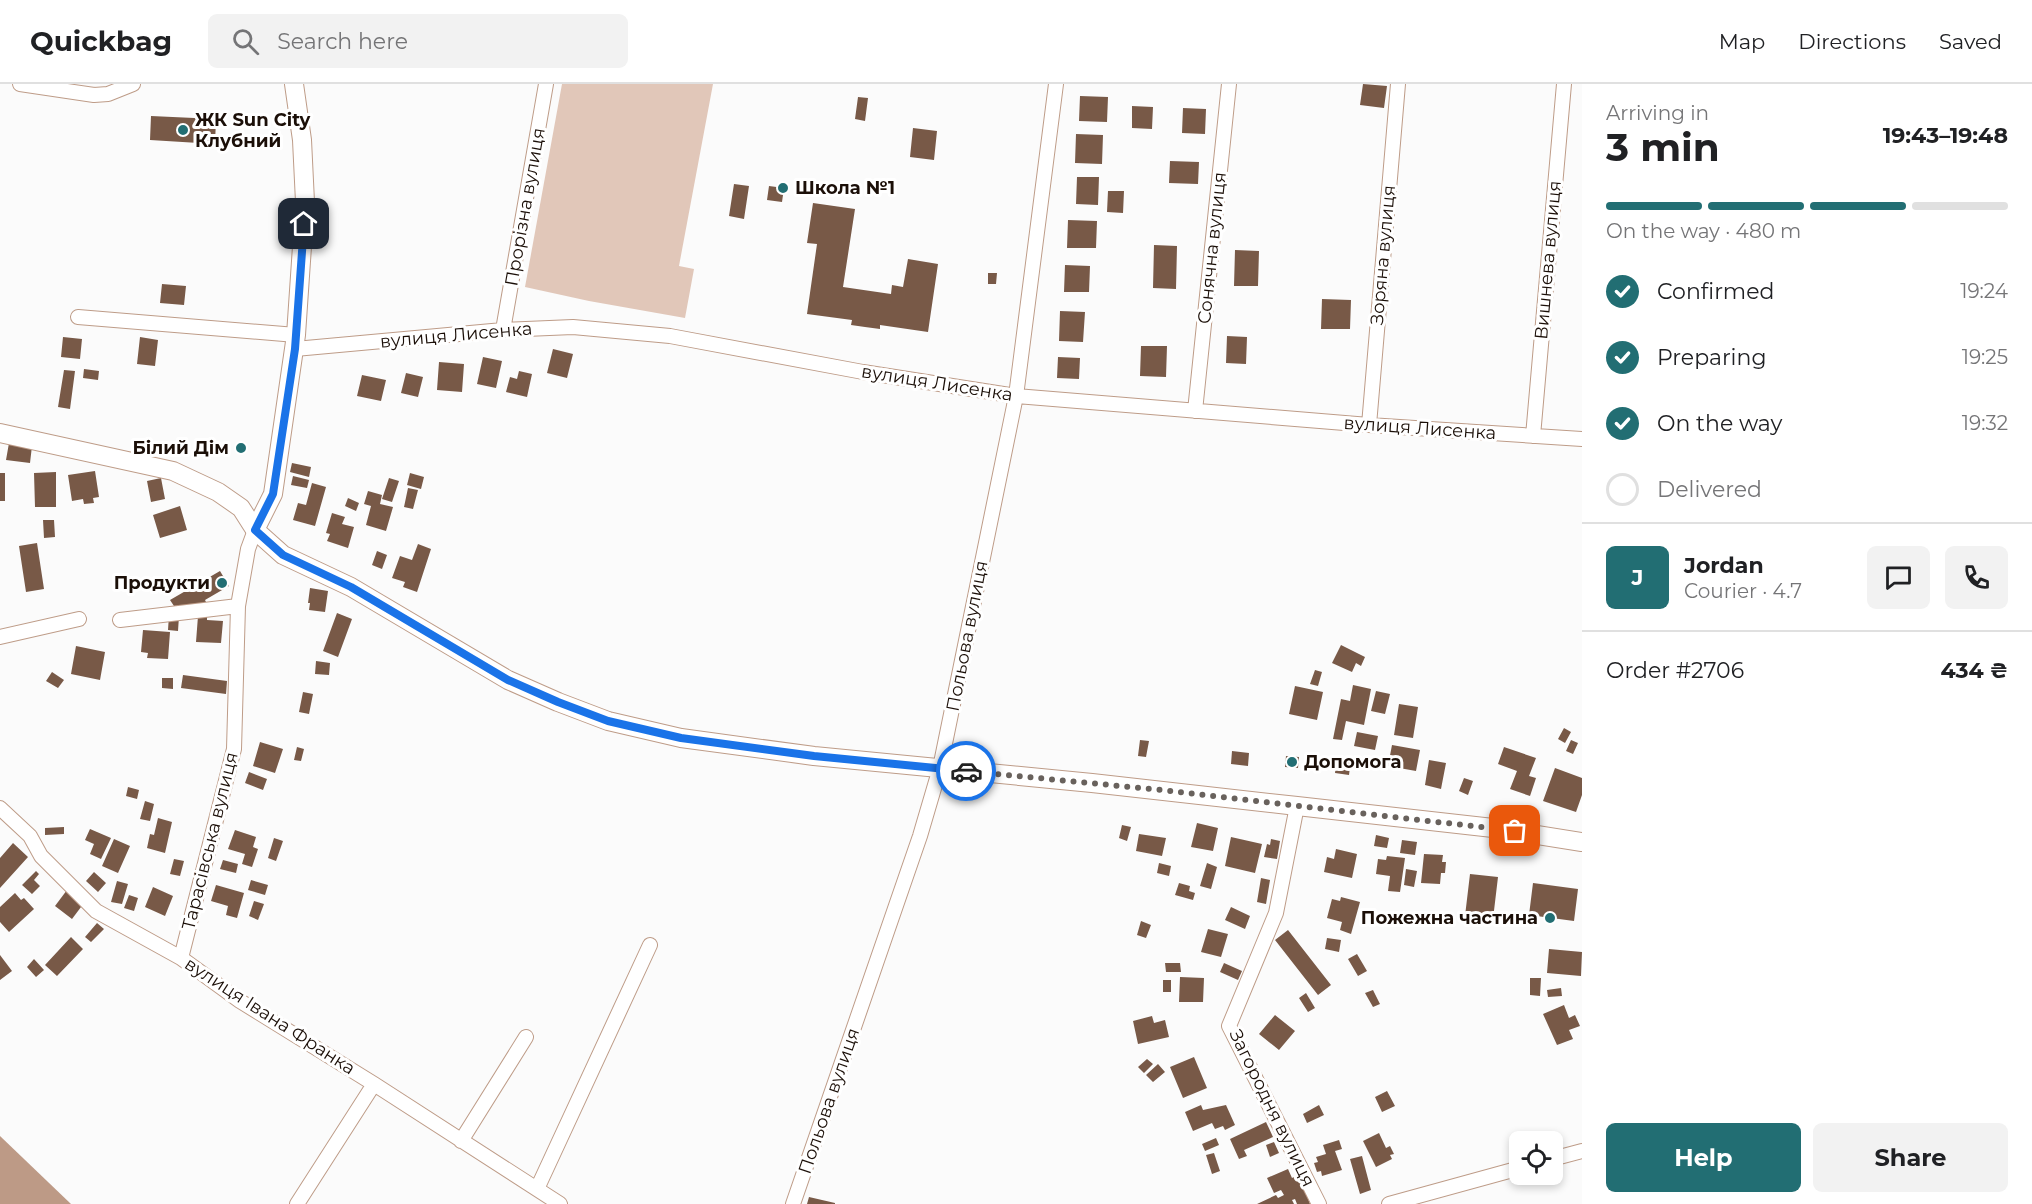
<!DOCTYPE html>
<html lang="en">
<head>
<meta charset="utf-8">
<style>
	:root { --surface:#fff; --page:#f2f2f2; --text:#202124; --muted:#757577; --line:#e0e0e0; --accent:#226e73 }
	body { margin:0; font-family:Montserrat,sans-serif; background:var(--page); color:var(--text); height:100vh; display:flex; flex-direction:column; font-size:22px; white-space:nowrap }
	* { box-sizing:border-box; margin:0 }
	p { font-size:20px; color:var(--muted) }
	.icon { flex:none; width:33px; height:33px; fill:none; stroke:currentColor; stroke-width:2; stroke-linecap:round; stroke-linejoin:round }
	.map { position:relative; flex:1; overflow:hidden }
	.side { display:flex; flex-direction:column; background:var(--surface); width:450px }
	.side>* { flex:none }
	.tools { position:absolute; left:1509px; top:1047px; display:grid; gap:12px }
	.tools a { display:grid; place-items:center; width:54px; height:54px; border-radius:9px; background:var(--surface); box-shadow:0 3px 9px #0003; font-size:30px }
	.pin { position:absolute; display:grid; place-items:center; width:51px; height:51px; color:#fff; margin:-26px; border-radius:12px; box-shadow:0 3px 9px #0006 }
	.courier { position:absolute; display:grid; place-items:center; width:60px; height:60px; margin:-30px; border:4px solid #1a73e8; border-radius:50%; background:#fff; color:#222; box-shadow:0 2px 8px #0007 }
	.headline em { font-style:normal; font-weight:700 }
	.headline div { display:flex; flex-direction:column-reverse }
	.headline { display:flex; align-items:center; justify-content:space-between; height:102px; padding:0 24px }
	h1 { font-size:39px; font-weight:700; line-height:45px }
	.bar { display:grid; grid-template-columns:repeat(4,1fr); gap:9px 6px; align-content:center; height:72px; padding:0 24px }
	.bar i { height:8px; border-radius:4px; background:var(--line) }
	.bar .selected { background:var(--accent) }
	.bar p { grid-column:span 4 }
	.line { display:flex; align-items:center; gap:15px; padding:0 24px; border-top:2px solid var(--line) }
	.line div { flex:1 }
	.round { display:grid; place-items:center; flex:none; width:63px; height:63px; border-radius:9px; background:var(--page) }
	ol { padding:0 24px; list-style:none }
	li { display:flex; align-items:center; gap:18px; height:66px }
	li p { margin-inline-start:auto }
	li .icon { padding:6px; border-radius:50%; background:var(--accent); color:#fff; stroke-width:4 }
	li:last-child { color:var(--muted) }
	li i { width:33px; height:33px; border:3px solid var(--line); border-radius:50% }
	.button { display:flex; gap:12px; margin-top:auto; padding:12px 24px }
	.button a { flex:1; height:69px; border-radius:9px; background:var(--accent); color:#fff; font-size:24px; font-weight:700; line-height:69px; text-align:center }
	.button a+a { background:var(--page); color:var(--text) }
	header { display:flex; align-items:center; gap:36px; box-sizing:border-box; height:84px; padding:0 30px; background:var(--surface); border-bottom:2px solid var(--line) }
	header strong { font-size:28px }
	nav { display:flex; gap:33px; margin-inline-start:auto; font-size:21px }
	.search { width:420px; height:54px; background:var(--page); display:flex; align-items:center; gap:15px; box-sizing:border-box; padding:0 21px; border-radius:9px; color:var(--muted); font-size:22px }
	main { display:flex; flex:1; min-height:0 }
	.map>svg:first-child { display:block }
</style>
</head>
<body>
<header>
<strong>Quickbag</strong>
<div class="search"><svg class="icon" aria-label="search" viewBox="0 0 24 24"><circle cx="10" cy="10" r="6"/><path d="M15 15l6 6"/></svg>Search here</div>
<nav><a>Map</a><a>Directions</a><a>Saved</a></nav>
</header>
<main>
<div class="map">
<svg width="1582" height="1120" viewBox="0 0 1582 1120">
	<rect width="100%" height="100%" fill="#fbfbfb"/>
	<path fill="#e1c7b9" d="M 562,0 L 713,0 L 679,182 L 694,185 L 685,234 L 589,217 L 525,203 Z"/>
	<path fill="#bd9a86" d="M 0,1052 L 71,1120 L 0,1120 Z"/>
	<path fill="#785947" d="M 1363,0 L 1387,2 L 1384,24 L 1360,21 Z
		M 1080,12 L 1108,13 L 1107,38 L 1079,37 Z
		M 858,13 L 868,14 L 865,37 L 855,35 Z
		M 1132,22 L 1153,23 L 1152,45 L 1132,44 Z
		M 1183,24 L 1206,25 L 1205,50 L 1182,49 Z
		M 151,32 L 216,35 L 215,60 L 150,56 Z
		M 913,44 L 937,47 L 934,76 L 910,73 Z
		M 1076,50 L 1103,51 L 1102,80 L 1075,79 Z
		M 1170,77 L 1199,78 L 1198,100 L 1169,99 Z
		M 1077,93 L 1099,93 L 1098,121 L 1076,120 Z
		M 734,100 L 749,102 L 744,135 L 729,132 Z
		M 769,102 L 784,104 L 782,118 L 767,116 Z
		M 1108,107 L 1124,107 L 1123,129 L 1107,128 Z
		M 813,119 L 855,125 L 843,203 L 891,210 L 892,201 L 903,203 L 908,175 L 938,180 L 928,248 L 880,241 L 880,245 L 865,243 L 851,241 L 852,236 L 807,230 L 817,160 L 807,159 Z
		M 1068,136 L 1097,137 L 1096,164 L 1067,164 Z
		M 1154,161 L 1177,162 L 1176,205 L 1153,204 Z
		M 1235,166 L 1259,167 L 1258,202 L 1234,202 Z
		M 1065,181 L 1090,182 L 1089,208 L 1064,208 Z
		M 988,189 L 997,189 L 996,200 L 988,200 Z
		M 162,200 L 186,202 L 184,221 L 160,219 Z
		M 1322,215 L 1351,216 L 1350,245 L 1321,245 Z
		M 1060,227 L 1085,228 L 1083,258 L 1059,257 Z
		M 1227,252 L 1247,253 L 1246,280 L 1226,279 Z
		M 63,253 L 82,255 L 80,275 L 61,273 Z
		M 140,253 L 158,256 L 155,282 L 137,280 Z
		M 1141,262 L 1167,262 L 1166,293 L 1140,292 Z
		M 553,265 L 573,270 L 567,294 L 547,289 Z
		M 483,273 L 502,277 L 496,304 L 477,300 Z
		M 1058,273 L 1080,274 L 1079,295 L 1057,294 Z
		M 439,278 L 464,280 L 462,308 L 437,306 Z
		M 84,285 L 99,287 L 98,296 L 83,294 Z
		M 64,286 L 75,287 L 70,325 L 58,323 Z
		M 519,287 L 532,290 L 527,313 L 506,308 L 510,293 L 517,295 Z
		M 406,289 L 423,293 L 418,313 L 401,309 Z
		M 362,291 L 386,296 L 381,317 L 357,312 Z
		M 9,359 L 32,362 L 30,379 L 6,376 Z
		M 292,379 L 311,383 L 309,393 L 290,388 Z
		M 95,387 L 99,413 L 93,414 L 94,419 L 84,420 L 83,415 L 72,417 L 68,391 Z
		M 56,388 L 56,423 L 35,423 L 34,389 Z
		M 0,389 L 5,389 L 5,417 L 0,417 Z
		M 410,389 L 424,393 L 421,405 L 407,401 Z
		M 293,392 L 309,396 L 307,404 L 291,401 Z
		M 161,394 L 165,415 L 151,418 L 147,397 Z
		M 389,394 L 399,397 L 392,418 L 382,415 Z
		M 312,399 L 326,403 L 315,442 L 293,436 L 298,419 L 306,421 Z
		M 408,404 L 418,406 L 413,425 L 404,423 Z
		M 368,407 L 382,411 L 380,420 L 393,423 L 386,447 L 366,441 L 371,422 L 364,420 Z
		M 348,414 L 359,419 L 356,427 L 345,422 Z
		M 180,422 L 187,446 L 160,454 L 153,431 Z
		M 332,429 L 345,433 L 342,440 L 354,443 L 348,464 L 327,457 L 330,450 L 326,449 Z
		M 43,436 L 54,436 L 55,453 L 44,454 Z
		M 37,459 L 44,505 L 26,508 L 19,462 Z
		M 418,460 L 431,465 L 417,508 L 403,503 L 405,498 L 392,494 L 400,472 L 412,476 Z
		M 377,467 L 387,471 L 382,485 L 372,481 Z
		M 220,487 L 229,502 L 205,516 L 207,520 L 174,522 L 170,516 Z
		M 310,504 L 328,507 L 325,528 L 309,526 L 310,519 L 308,519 Z
		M 337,529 L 352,535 L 338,573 L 323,567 Z
		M 169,531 L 179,532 L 178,547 L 168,546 Z
		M 198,532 L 207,533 L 207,536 L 223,537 L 221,559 L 196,558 Z
		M 143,546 L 170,548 L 168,575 L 147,574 L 148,569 L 141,568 Z
		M 1341,561 L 1365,573 L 1361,582 L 1356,579 L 1352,588 L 1332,579 Z
		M 76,562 L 105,568 L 100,596 L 71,590 Z
		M 316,577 L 330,579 L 329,591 L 315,590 Z
		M 1315,586 L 1322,588 L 1318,602 L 1310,600 Z
		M 52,588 L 64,596 L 58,604 L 46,597 Z
		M 183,591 L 227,597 L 226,610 L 181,604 Z
		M 162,594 L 173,594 L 173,605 L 162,604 Z
		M 1353,601 L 1371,605 L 1364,641 L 1346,637 L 1342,656 L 1333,655 L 1341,615 L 1350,617 Z
		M 1295,602 L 1323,608 L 1317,636 L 1289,630 Z
		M 1376,607 L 1390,610 L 1385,630 L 1371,627 Z
		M 303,608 L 313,610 L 309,630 L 299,628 Z
		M 1399,620 L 1418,623 L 1413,654 L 1394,651 Z
		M 1564,644 L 1571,648 L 1565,659 L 1558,655 Z
		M 1357,648 L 1378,652 L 1375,666 L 1354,662 Z
		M 1140,656 L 1149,657 L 1146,673 L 1138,672 Z
		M 1571,656 L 1578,659 L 1573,670 L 1566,667 Z
		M 260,658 L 283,665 L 275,689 L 253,682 Z
		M 1392,661 L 1420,666 L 1416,687 L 1388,682 Z
		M 297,663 L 304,665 L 301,677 L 294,676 Z
		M 1504,663 L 1536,674 L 1529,692 L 1536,694 L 1530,712 L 1510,705 L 1517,687 L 1498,680 Z
		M 1232,667 L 1249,669 L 1248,682 L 1231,680 Z
		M 1286,672 L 1299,673 L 1298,684 L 1285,683 Z
		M 1337,673 L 1351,675 L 1349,691 L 1335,689 Z
		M 1429,676 L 1446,679 L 1441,705 L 1425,701 Z
		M 1555,684 L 1582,694 L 1582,711 L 1576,728 L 1543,717 Z
		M 249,688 L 267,695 L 263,706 L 245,699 Z
		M 1464,694 L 1473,697 L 1468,711 L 1459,707 Z
		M 128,703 L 139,706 L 137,715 L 126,712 Z
		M 145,717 L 154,720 L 150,737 L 140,735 Z
		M 158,734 L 172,738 L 165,769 L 147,764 L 150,750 L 154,751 Z
		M 1197,739 L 1218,744 L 1213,767 L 1191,763 Z
		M 1122,741 L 1131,743 L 1127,757 L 1119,754 Z
		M 64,743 L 64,750 L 45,751 L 45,744 Z
		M 90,745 L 111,754 L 101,775 L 90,770 L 94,760 L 85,756 Z
		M 235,746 L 256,753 L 253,763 L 258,765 L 252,783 L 242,780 L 245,770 L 228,765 Z
		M 1139,750 L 1166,754 L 1162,772 L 1136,767 Z
		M 1376,751 L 1389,754 L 1387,764 L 1374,762 Z
		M 1231,753 L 1262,760 L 1255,789 L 1225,782 Z
		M 274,754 L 283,757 L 276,777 L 268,774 Z
		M 114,755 L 130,762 L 118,789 L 102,782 Z
		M 1271,755 L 1280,757 L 1277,775 L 1264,773 L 1267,760 L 1270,761 Z
		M 1402,756 L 1417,758 L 1415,771 L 1400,769 Z
		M 13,759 L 28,773 L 0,804 L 0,774 Z
		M 1336,765 L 1357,770 L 1352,794 L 1324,788 L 1327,773 L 1334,775 Z
		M 1424,770 L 1443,771 L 1442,778 L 1446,778 L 1445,789 L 1441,789 L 1440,800 L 1421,799 Z
		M 1387,772 L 1405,774 L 1400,808 L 1388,807 L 1390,792 L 1376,790 L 1378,775 L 1386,776 Z
		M 174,775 L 184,777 L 180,792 L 170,790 Z
		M 223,776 L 238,780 L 236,789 L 220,785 Z
		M 1159,779 L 1171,782 L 1169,792 L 1157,789 Z
		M 1207,779 L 1217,783 L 1211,805 L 1200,802 Z
		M 1406,785 L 1417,787 L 1414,803 L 1404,801 Z
		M 36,787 L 39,790 L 34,796 L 40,802 L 32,810 L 22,801 Z
		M 94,788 L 106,799 L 98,808 L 86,797 Z
		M 1470,790 L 1498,793 L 1493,835 L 1465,832 Z
		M 1261,794 L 1270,796 L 1266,820 L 1257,818 Z
		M 251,796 L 268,801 L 265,811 L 248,806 Z
		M 117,797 L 128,800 L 122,820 L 111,818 Z
		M 1179,799 L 1190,802 L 1189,807 L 1195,809 L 1193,816 L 1175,811 Z
		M 1533,799 L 1578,805 L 1574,837 L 1529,831 Z
		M 216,801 L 244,809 L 237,834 L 226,831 L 228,822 L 211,817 Z
		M 153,803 L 173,812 L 165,832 L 145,823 Z
		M 67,806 L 84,819 L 72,835 L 55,822 Z
		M 15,809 L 21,816 L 24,814 L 34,825 L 9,848 L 0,838 L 0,823 Z
		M 129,811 L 138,814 L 134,827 L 124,824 Z
		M 1341,813 L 1360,818 L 1351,850 L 1340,846 L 1342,838 L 1327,834 L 1332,815 L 1340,817 Z
		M 254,817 L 264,820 L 258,836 L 249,832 Z
		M 1231,823 L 1250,832 L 1245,845 L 1225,836 Z
		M 1141,837 L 1151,841 L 1146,854 L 1137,851 Z
		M 97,839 L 104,845 L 91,858 L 85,853 Z
		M 1208,845 L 1228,850 L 1221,873 L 1201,868 Z
		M 1288,846 L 1331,901 L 1318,911 L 1275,856 Z
		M 71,853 L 83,865 L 57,892 L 45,881 Z
		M 1327,854 L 1341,856 L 1339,868 L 1325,865 Z
		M 1549,865 L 1582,868 L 1581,892 L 1547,889 Z
		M 1357,870 L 1367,887 L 1358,892 L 1348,875 Z
		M 0,871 L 12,887 L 0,896 Z
		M 34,875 L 44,886 L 36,893 L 27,883 Z
		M 1165,879 L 1180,879 L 1181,888 L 1166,888 Z
		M 1224,879 L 1242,887 L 1238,896 L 1220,888 Z
		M 1180,893 L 1204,894 L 1203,918 L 1179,918 Z
		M 1530,894 L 1541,894 L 1540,912 L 1530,911 Z
		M 1163,896 L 1171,896 L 1171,908 L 1163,908 Z
		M 1561,904 L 1562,912 L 1548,913 L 1547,906 Z
		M 1373,906 L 1380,920 L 1373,923 L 1365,909 Z
		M 1306,909 L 1315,924 L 1308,928 L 1299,914 Z
		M 1564,921 L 1569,934 L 1575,931 L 1580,942 L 1569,946 L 1573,955 L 1557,961 L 1543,930 Z
		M 1275,931 L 1295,947 L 1279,966 L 1259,950 Z
		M 1152,932 L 1154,939 L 1165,936 L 1169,953 L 1138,960 L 1133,937 Z
		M 1194,973 L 1207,1004 L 1183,1014 L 1170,983 Z
		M 1147,975 L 1153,980 L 1144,989 L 1138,983 Z
		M 1158,980 L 1165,988 L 1153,998 L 1146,991 Z
		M 1387,1007 L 1395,1022 L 1382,1028 L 1375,1013 Z
		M 1201,1021 L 1203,1026 L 1226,1021 L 1235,1041 L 1225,1046 L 1223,1042 L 1215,1045 L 1212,1039 L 1193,1047 L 1185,1028 Z
		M 1319,1021 L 1324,1031 L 1307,1039 L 1303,1030 Z
		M 1266,1038 L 1273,1053 L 1244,1066 L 1247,1072 L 1239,1075 L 1230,1055 Z
		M 1379,1049 L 1386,1064 L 1390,1062 L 1394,1070 L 1390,1071 L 1392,1075 L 1376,1083 L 1363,1057 Z
		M 1216,1054 L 1219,1061 L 1205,1067 L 1202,1060 Z
		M 1339,1056 L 1342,1065 L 1335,1067 L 1342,1086 L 1322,1092 L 1321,1087 L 1317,1088 L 1314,1079 L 1318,1078 L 1316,1073 L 1326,1070 L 1323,1061 Z
		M 1274,1058 L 1279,1069 L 1270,1073 L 1266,1061 Z
		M 1214,1069 L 1220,1087 L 1212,1090 L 1206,1071 Z
		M 1362,1072 L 1371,1106 L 1360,1110 L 1350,1075 Z
		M 1288,1085 L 1292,1094 L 1299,1090 L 1310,1120 L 1297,1120 L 1295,1115 L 1292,1116 L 1294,1120 L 1257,1120 L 1276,1111 L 1278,1114 L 1284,1111 L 1281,1106 L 1274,1109 L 1267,1094 Z
		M 809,1113 L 835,1119 L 835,1120 L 807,1120 Z"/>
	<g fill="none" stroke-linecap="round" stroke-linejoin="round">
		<defs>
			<path id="minor" d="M 20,0 L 94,11 L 108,10 L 133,0
				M 78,233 L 296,251
				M 503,246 L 546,0
				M 295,265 L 503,246 L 573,243 L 670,252 L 863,288 L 1016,312 L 1369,341 L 1582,355
				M 1195,327 L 1229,0
				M 1369,341 L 1398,0
				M 1533,352 L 1564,0
				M 120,536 L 238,522
				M 0,553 L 79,535
				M 1297,722 L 1276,829 L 1229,942 L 1319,1120
				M 0,724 L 30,752 L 41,772 L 96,827 L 181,874 L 240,917 L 374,1000 L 560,1120
				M 181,874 L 234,665 L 238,522 L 248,465 L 255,446
				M 461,1057 L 526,953
				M 1552,1075 L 1582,1067
				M 537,1105 L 650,861
				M 297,1120 L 374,1000
				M 793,1120 L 920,752 L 940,684 L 1016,312 L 1056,0
				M 1389,1120 L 1520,1084"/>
			<path id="tertiary" d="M 0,349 L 173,387 L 218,408 L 241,424 L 255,446 L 283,471 L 351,503 L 508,596 L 558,618 L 608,637 L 681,654 L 814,672 L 1092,699 L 1297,722 L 1493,744 L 1582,758
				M 255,446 L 273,410 L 296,251 L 305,118 L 302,56 L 294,0"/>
		</defs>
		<use href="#minor" stroke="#be9c88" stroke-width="16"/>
		<use href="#tertiary" stroke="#be9c88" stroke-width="20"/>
		<use href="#minor" stroke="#fff" stroke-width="14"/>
		<use href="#tertiary" stroke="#fff" stroke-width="18"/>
	</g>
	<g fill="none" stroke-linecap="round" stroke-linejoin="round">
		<path stroke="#69625d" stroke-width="6" stroke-dasharray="0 10.8" d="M 966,687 L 1161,706 L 1515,747"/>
		<path stroke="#1a73e8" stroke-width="8" d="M 304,140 L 295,265 L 273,410 L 255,446 L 283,471 L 351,503 L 508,596 L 558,618 L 608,637 L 681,654 L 814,672 L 966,687"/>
	</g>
	<g fill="#226e73" stroke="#fff" stroke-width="2">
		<circle cx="183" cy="46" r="6"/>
		<circle cx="783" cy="104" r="6"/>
		<circle cx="241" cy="364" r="6"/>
		<circle cx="222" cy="499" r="6"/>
		<circle cx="1292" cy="678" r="6"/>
		<circle cx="1550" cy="834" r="6"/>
	</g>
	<g text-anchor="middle" stroke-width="6" stroke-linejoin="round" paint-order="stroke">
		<g font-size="18" font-weight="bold" fill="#1b0f08" stroke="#fff" text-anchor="start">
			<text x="195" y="42">ЖК Sun City<tspan x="195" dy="21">Клубний</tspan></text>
			<text x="795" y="110">Школа №1</text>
			<text x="229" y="370" text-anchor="end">Білий Дім</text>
			<text x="210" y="505" text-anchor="end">Продукти</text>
			<text x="1304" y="684">Допомога</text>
			<text x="1538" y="840" text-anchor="end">Пожежна частина</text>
		</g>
		<g font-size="18" fill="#1b0f08" stroke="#fff">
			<text transform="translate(525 123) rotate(-80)" y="6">Прорізна вулиця</text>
			<text transform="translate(1212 164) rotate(-84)" y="6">Сонячна вулиця</text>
			<text transform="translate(1383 171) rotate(-85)" y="6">Зоряна вулиця</text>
			<text transform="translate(1548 176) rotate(-85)" y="6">Вишнева вулиця</text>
			<text transform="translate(456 251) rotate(-5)" y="6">вулиця Лисенка</text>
			<text transform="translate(937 299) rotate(9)" y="6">вулиця Лисенка</text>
			<text transform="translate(1420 344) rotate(4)" y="6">вулиця Лисенка</text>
			<text transform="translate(967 552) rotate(-79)" y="6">Польова вулиця</text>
			<text transform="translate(210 757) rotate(-76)" y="6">Тарасівська вулиця</text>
			<text transform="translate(270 932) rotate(33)" y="6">вулиця Івана Франка</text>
			<text transform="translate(829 1017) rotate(-71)" y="6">Польова вулиця</text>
			<text transform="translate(1272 1024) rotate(64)" y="6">Загородня вулиця</text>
		</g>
	</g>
</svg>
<div class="tools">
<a><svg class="icon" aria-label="locate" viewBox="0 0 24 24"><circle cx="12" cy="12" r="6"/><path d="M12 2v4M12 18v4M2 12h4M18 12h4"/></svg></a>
</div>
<div class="pin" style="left:1515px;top:747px;background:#ea580c"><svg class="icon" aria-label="bag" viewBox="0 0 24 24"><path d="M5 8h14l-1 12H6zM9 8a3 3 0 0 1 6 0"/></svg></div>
<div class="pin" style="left:304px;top:140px;background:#1f2937"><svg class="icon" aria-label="home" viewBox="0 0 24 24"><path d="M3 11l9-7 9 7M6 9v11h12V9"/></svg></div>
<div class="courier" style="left:966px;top:687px"><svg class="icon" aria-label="car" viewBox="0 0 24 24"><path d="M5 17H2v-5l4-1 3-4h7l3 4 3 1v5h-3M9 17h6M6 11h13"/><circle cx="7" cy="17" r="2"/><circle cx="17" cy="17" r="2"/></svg></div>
</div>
<section class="side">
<div class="headline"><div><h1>3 min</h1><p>Arriving in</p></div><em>19:43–19:48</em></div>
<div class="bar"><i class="selected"></i><i class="selected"></i><i class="selected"></i><i></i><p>On the way · 480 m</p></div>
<ol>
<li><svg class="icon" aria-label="check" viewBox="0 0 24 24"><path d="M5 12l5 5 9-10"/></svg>Confirmed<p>19:24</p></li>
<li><svg class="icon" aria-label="check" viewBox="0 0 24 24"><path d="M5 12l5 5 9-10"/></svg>Preparing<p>19:25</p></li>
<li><svg class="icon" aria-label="check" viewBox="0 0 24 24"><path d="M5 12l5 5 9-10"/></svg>On the way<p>19:32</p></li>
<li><i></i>Delivered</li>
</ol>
<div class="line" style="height:108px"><b class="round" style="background:var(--accent);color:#fff">J</b><div><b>Jordan</b><p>Courier · 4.7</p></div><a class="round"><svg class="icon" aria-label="chat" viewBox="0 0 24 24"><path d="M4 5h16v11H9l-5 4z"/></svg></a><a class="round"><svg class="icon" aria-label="phone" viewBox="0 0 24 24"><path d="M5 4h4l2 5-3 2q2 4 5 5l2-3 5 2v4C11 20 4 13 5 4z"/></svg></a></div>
<div class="line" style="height:78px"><div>Order #2706</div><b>434 ₴</b></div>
<div class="button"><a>Help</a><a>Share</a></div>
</section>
</main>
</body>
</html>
